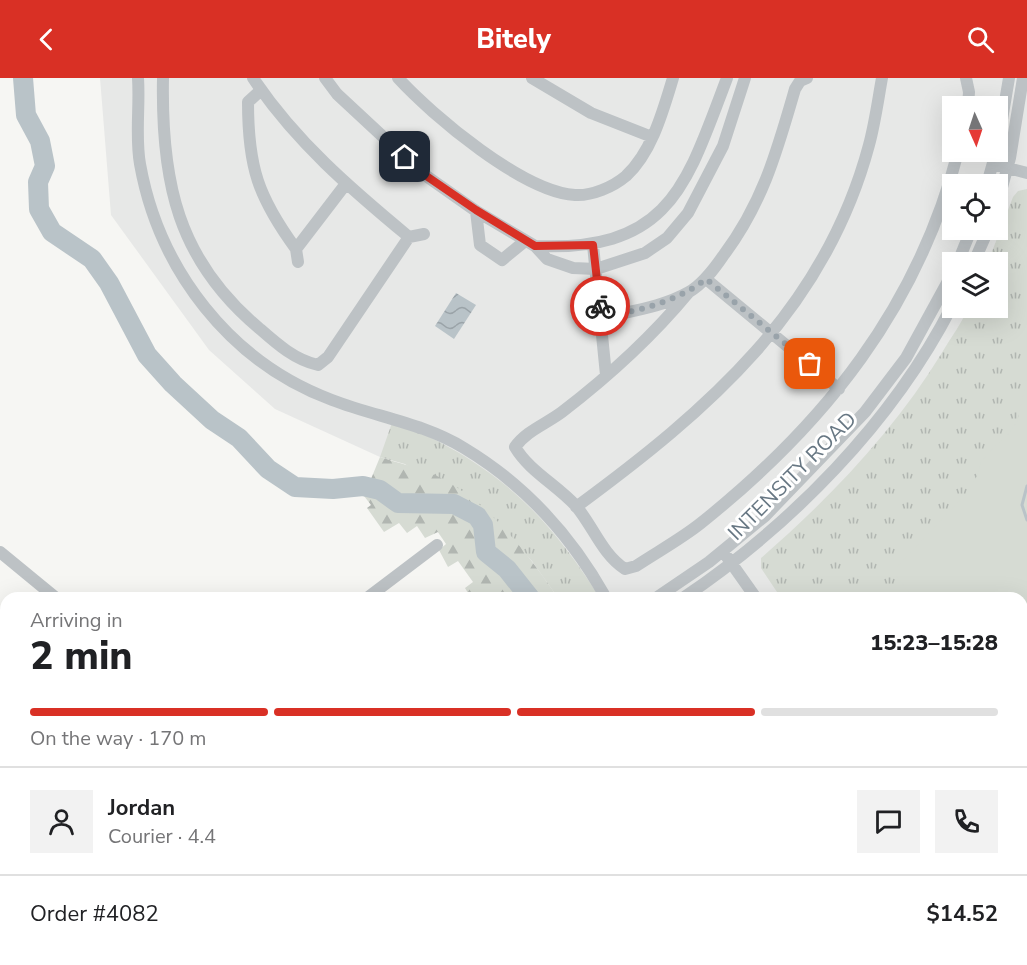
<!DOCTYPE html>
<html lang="en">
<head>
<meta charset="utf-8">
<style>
	:root { --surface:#fff; --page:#f2f2f2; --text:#202124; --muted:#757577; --line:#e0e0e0; --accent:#d93025 }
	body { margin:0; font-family:"Nunito Sans",sans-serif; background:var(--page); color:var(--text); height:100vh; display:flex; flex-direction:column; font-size:22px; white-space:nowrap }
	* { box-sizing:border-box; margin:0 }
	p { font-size:20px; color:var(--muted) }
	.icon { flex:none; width:33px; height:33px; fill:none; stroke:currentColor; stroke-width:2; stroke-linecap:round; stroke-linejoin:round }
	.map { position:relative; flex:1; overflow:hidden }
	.drawer { position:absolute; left:0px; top:514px; width:1028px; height:374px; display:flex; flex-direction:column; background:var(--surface); border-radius:18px 18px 0 0; box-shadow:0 6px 24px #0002 }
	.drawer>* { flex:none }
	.needle { width:39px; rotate:177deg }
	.controls { position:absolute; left:942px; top:18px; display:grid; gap:12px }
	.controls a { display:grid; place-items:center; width:66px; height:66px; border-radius:0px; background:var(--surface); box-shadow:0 6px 24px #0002; font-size:30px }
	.pin { position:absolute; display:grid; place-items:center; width:51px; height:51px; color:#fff; margin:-26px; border-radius:12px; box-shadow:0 3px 9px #0006 }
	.courier { position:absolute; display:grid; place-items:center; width:60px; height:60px; margin:-30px; border:4px solid #d93025; border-radius:50%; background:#fff; color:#222; box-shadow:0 2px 8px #0007 }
	.overview em { font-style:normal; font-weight:800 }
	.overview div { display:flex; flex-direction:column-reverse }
	.overview { display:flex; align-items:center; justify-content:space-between; height:102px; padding:0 30px }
	h1 { font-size:39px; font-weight:800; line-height:45px }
	.bar { display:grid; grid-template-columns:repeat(4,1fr); gap:9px 6px; align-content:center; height:72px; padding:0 30px }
	.bar i { height:8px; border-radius:4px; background:var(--line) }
	.bar .active { background:var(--accent) }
	.bar p { grid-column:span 4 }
	.line { display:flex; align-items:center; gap:15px; padding:0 30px; border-top:2px solid var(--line) }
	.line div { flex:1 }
	.round { display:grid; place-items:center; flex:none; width:63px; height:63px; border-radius:0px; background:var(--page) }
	header { display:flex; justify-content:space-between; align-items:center; height:78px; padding:0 30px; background:var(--accent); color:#fff; font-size:27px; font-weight:800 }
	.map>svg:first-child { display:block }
</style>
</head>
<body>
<header><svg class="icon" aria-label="back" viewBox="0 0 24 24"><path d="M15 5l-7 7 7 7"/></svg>Bitely<svg class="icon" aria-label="search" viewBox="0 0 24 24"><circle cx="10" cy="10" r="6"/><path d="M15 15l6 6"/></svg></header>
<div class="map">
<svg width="1027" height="887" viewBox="0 0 1027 887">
	<defs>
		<pattern id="grass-tufts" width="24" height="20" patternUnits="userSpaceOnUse" patternTransform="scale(1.5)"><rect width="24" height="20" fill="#d6dbd3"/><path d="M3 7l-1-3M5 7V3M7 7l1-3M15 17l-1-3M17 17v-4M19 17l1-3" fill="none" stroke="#b1b6b1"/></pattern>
		<pattern id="forest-firs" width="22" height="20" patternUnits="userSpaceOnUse" patternTransform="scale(1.5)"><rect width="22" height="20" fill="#d6dbd3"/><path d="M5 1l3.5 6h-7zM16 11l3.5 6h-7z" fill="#b1b6b1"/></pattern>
		<pattern id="water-waves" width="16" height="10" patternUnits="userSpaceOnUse" patternTransform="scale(1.5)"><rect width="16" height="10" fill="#b9c3c8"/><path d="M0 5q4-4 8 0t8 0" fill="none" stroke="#9aa3a8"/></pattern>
	</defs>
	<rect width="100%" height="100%" fill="#f6f6f3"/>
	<path fill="#e7e8e7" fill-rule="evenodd" d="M 100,0 L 1027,0 L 1027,887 L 988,887 L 982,882 L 1022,882 L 1022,520 L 558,520 L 547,503 L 405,386 L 380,379 L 275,331 L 209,272 L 111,137 ZM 952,28 L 998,28 L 998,74 L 952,74 ZM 952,106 L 998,106 L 998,152 L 952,152 ZM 952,184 L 998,184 L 998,230 L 952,230 Z
		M 679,882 L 872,882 L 882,887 L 673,887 Z"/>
	<path fill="url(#grass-tufts)" d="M 1027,111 L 1027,360 L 1003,520 L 781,520 L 761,490 L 761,480 C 831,419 895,352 943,273 C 951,259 962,245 968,230 L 998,230 L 998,184 L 988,184 L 1013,119 L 1018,113 Z
		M 393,342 C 493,385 542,429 600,520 L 558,520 L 532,483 L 513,463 L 405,386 L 380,379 Z
		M 1022,625 L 1027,634 L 1027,783 L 1022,783 Z
		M 1027,823 L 1027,887 L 988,887 L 982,882 L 1022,882 L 1022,824 Z
		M 350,882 L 655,882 L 654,887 L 352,887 Z"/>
	<path fill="url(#forest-firs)" d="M 380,379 C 399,385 419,390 437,398 C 488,423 527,474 558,520 L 471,520 L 465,510 L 473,504 L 458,483 L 448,489 L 439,472 L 446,466 L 438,454 L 425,460 L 417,448 L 407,455 L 399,445 L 384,454 L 367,430 L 371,427 L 364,418 Z
		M 872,882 L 982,882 L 988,887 L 882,887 Z"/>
	<path fill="#d6dbd3" d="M 1027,301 L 1027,711 L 1022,706 L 1022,520 L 913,520 L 893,493 L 965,417 L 977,398 L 981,384 L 995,368 L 1006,359 L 1017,344 Z"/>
	<path fill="url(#water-waves)" d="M 456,215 L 476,227 L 454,261 L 435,248 Z"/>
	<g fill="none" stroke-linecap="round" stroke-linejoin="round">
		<path stroke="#b9c3c8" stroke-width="3" d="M 1027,408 L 1022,427 L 1027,442
			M 1022,552 L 1027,536
			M 1022,562 L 1022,578 L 1027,589"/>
		<path stroke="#b9c3c8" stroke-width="20" d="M 23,0 L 26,37 L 40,63 L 45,88 L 38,104 L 39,131 L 52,154 L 92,181 L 109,205 L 147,277 L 173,306 L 212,342 L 239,360 L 268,391 L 295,409 L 333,411 L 363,408 L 380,412 L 398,425 L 454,426 L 477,438 L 483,447 L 486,474 L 507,491 L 530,520
			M 931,882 L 941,887"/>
		<path stroke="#bdc2c5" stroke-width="12" d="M 138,0 C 140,29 135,58 140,86 C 159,192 230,284 332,322 C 376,339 423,345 464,370 C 524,406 572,459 606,520
			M 163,0 C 161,103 177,182 260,251 C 277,266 295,282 318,287 L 328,279 L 409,159 L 424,156
			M 253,0 C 295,63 351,111 409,159
			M 325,0 L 337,16 L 422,95 L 476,133 L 535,168 L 547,181 L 573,190 L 596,191 L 645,175 L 667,160 L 688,135 L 723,68 L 745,0
			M 398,0 C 433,38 523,114 575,117 C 592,118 613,109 626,98 C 652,74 663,33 673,0
			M 532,0 L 591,35 L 652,59
			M 966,0 L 969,14 L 968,28
			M 261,12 L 248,24 C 248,89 258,119 296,171 L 345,107
			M 998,65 L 1009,0
			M 993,86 L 1027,95
			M 987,106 L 996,74
			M 998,124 L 1010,80 L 1023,0
			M 476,133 L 480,167 L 502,182 L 525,163
			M 593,167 L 606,297
			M 535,168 C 670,174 686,108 727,0
			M 296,171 L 298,184
			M 958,184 L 971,152
			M 974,184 L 988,152
			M 706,201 L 839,311
			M 689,214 C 651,260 609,298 562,334 C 546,346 526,353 515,369 C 529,393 557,407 576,428 C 593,448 602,476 625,491 L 636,488 C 657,474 681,461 701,445 C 825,346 918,229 958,74
			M 601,240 C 630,233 663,229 689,214 C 703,206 714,191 723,178 C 763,125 777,73 795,11 L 800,3 L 807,0
			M 576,429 C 708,332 825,232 869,67 C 875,45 878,22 882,0
			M 0,474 L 56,520
			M 727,479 L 756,520
			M 367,520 L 437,467
			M 656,520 L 709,484 L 765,438 L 865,334 L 906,280 L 952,196
			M 683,520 C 791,447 892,345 952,228
			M 0,674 L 6,672
			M 0,779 L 6,777
			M 1022,804 L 1027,804
			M 41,882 L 43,887
			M 93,882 L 95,887
			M 327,882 L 330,887
			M 141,887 L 158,882"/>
	</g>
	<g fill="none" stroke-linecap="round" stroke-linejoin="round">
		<path stroke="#99a3aa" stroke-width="6" stroke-dasharray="0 10.8" d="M 600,228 L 601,240 C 639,232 675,225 706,201 L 810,286"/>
		<path stroke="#d93025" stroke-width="8" d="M 405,79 L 422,95 L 476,132 L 535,168 L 593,167 L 600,228"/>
	</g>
	<g text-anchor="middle" stroke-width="6" stroke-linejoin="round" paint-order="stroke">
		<g font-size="21" fill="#677783" stroke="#fff">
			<text transform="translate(792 398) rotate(-45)" y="7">INTENSITY ROAD</text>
		</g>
	</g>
</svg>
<div class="controls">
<a><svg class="needle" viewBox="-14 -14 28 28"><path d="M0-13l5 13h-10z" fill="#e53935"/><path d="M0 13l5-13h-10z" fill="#757577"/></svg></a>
<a><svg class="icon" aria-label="locate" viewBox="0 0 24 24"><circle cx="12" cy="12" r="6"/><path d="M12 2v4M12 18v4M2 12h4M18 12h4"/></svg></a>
<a><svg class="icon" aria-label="layers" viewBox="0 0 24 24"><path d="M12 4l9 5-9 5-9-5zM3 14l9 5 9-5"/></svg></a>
</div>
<div class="pin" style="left:810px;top:286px;background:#ea580c"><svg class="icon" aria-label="bag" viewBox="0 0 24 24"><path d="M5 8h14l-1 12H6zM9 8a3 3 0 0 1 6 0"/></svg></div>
<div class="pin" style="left:405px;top:79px;background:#1f2937"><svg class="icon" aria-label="home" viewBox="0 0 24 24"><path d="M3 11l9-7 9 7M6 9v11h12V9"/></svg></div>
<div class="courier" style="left:600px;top:228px"><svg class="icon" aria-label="bike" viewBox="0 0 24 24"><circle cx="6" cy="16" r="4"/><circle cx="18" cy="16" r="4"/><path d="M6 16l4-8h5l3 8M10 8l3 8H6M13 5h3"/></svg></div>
<section class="drawer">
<div class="overview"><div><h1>2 min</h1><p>Arriving in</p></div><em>15:23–15:28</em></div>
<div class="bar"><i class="active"></i><i class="active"></i><i class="active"></i><i></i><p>On the way · 170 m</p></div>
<div class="line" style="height:108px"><a class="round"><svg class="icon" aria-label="person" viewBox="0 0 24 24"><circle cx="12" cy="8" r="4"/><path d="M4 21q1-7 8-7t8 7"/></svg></a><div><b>Jordan</b><p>Courier · 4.4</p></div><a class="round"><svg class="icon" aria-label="chat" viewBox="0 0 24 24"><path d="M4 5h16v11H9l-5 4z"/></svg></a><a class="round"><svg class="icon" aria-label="phone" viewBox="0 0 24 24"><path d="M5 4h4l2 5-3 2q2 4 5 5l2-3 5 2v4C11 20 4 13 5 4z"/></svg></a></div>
<div class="line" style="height:78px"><div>Order #4082</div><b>$14.52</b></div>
</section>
</div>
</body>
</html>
